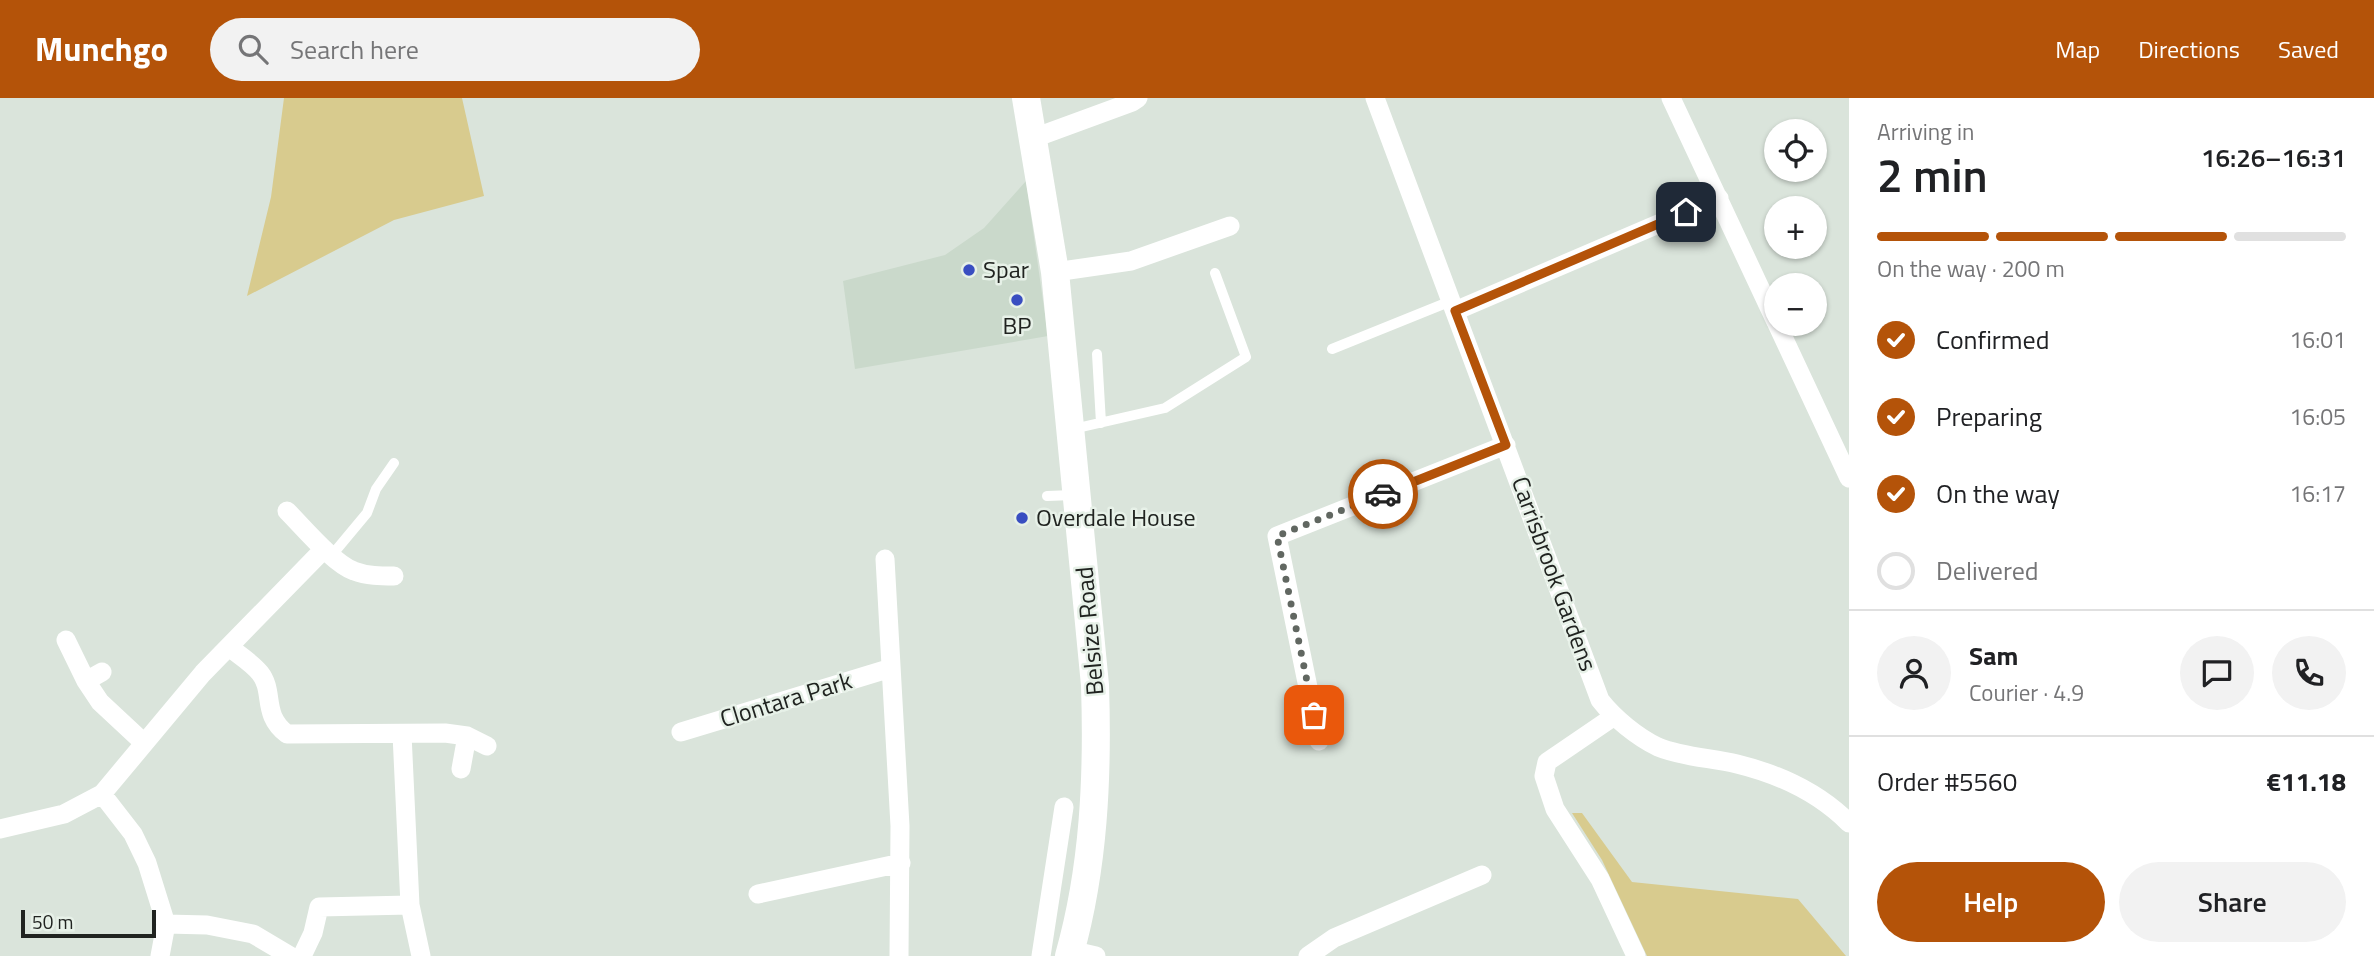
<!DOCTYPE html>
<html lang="en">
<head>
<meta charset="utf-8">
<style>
	:root { --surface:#fff; --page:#f2f2f2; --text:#202124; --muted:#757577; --line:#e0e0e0; --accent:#b45309 }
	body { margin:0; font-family:"Titillium Web",sans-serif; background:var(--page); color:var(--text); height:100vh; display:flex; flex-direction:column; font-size:26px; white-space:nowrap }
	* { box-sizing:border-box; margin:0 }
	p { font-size:23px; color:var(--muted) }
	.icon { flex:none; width:38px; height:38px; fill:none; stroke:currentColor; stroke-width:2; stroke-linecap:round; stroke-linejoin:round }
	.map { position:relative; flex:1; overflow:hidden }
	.drawer { display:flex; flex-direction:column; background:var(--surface); width:525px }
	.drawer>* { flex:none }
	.tools { position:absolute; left:1764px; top:21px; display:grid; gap:14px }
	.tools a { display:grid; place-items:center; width:63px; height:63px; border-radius:50%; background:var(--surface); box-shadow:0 2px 5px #0004; font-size:35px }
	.scale { position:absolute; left:21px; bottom:18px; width:135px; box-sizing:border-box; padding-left:7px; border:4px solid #202320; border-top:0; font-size:19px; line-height:24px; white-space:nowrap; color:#202320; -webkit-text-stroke:5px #e7f1e8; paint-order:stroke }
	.pin { position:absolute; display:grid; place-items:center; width:60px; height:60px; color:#fff; margin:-30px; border-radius:14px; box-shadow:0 4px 10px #0006 }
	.courier { position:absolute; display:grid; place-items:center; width:70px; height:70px; margin:-35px; border:5px solid #b45309; border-radius:50%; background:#fff; color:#222; box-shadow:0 2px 9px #0007 }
	.head em { font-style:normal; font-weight:600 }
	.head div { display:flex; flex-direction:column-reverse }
	.head { display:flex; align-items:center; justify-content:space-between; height:119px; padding:0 28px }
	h1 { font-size:46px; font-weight:600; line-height:52px }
	.bar { display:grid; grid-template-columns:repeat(4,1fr); gap:10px 7px; align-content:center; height:84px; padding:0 28px }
	.bar i { height:9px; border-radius:5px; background:var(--line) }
	.bar .on { background:var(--accent) }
	.bar p { grid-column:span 4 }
	.line { display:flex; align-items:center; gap:18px; padding:0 28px; border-top:2px solid var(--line) }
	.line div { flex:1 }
	.round { display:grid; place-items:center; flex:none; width:74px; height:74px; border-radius:37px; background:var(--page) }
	ol { padding:0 28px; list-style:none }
	li { display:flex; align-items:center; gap:21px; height:77px }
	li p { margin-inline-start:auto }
	li .icon { padding:7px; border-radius:50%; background:var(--accent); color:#fff; stroke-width:4 }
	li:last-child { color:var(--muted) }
	li i { width:38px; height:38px; border:4px solid var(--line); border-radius:50% }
	.action { display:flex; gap:14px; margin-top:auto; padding:14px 28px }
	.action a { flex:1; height:80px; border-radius:42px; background:var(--accent); color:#fff; font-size:28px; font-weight:600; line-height:80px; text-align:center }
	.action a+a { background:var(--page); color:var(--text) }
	header { display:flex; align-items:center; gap:42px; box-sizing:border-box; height:98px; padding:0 35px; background:var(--accent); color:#fff }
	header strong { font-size:33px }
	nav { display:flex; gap:38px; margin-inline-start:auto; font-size:24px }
	.search { width:490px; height:63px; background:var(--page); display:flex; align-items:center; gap:18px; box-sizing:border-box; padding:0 24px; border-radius:38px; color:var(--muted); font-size:26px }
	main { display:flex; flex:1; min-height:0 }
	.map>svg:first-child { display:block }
</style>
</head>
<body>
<header>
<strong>Munchgo</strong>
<div class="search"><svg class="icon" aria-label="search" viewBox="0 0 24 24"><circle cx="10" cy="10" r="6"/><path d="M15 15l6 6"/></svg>Search here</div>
<nav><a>Map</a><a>Directions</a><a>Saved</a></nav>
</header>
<main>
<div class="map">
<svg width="1849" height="858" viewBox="0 0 1849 858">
	<rect width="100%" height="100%" fill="#dae4db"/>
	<path fill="#cad9cb" d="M 1026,83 L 1048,238 L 855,271 L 843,183 L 945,157 L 984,130 Z"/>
	<path fill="#d8cb8e" d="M 284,0 L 462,0 L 484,98 L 394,122 L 247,198 L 271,99 Z
		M 1572,715 L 1582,715 L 1632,784 L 1798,801 L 1846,858 L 1647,858 L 1602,762 Z"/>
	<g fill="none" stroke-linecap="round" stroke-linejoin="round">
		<path stroke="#fff" stroke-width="10" d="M 1332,251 L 1451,203
			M 1097,256 L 1101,325
			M 1073,331 L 1165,310 L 1246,259 L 1215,175
			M 1047,398 L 1073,397
			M 332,457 L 367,415 L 376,391 L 394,365"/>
		<path stroke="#fff" stroke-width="19" d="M 1375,0 L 1600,602 C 1614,620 1637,639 1658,649 C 1682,659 1712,660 1737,666 C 1778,676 1819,695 1849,725
			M 1671,0 L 1776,224
			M 1034,40 L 1132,4 L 1138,0
			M 1055,174 L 1131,163 L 1230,128
			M 1455,213 L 1719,100
			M 1777,226 L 1849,380
			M 287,413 C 303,429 334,466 354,473 C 367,478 381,478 394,478
			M 885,461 L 900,728 L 899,858
			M 66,542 L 86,583 L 100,604 L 144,645
			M 229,549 C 239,557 252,565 260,575 C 275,594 261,616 287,636 L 445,635 L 467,638 L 487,648
			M 86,583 L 102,574
			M 1613,619 L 1547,664 L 1544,678 L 1555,711 L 1600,781 L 1636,858
			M 681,634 L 891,570
			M 402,636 L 410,807 L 421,858
			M 1319,643 L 1277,438 L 1506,347
			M 461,671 L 467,638
			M 102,696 L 133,736 L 147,765 L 166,826 L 160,858
			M 0,731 L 64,716 L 102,696 L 203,575 L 324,451
			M 758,796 L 901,765
			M 166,826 L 207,827 L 253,836 L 290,858
			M 1070,852 L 1096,858
			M 302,858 L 313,835 L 319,809 L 410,807
			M 1041,858 L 1064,709
			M 1308,858 L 1334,840 L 1482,777"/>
		<path stroke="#fff" stroke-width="28" d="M 1026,0 L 1055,174 L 1095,587 C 1098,678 1094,770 1069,858"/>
	</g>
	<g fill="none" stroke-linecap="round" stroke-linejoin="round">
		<path stroke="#616761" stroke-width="7" stroke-dasharray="0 12.6" d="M 1314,617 L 1277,438 L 1383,396"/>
		<path stroke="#b45309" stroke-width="9" d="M 1383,396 L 1506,347 L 1455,213 L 1686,114"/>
	</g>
	<g fill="#394ec1" stroke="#e7f1e8" stroke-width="2.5">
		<circle cx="969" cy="172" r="7"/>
		<circle cx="1017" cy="202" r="7"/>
		<circle cx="1022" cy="420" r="7"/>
	</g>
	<g text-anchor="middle" stroke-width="5" stroke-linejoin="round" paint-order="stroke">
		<g font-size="24" fill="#202320" stroke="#e7f1e8" text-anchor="start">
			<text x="983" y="180">Spar</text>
			<text x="1017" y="236" text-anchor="middle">BP</text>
			<text x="1036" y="428">Overdale House</text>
		</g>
		<g font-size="24" fill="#202320" stroke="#e7f1e8">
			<text transform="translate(1554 476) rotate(70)" y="8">Carrisbrook Gardens</text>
			<text transform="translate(1090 533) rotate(-95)" y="8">Belsize Road</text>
			<text transform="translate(786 602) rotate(-17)" y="8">Clontara Park</text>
		</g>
	</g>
</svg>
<div class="tools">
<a><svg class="icon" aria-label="locate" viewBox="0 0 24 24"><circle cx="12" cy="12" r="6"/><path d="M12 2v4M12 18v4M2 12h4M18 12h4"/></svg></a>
<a>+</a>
<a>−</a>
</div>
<div class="scale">50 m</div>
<div class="pin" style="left:1314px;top:617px;background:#ea580c"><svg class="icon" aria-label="bag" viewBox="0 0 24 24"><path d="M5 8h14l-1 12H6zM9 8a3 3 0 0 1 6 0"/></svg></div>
<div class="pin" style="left:1686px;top:114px;background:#1f2937"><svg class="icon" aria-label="home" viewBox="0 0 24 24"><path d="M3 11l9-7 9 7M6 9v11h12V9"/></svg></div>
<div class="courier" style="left:1383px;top:396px"><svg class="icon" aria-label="car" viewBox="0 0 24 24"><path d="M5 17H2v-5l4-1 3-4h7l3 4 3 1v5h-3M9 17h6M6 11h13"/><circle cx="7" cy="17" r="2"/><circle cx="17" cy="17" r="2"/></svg></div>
</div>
<section class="drawer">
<div class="head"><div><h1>2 min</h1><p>Arriving in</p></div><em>16:26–16:31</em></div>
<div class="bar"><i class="on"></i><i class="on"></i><i class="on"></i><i></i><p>On the way · 200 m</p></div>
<ol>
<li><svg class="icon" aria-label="check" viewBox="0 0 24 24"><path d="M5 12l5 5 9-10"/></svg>Confirmed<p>16:01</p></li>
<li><svg class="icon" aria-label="check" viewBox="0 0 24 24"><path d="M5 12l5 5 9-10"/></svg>Preparing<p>16:05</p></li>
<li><svg class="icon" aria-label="check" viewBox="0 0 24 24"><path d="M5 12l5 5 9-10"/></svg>On the way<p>16:17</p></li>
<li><i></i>Delivered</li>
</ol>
<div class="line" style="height:126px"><a class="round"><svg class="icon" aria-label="person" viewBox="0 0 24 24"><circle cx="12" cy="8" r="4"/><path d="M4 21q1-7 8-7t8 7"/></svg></a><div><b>Sam</b><p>Courier · 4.9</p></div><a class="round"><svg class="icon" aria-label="chat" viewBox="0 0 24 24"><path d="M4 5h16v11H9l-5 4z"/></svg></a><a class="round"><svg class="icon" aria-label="phone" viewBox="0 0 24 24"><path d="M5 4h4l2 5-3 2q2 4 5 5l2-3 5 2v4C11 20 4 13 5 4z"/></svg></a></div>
<div class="line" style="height:91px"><div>Order #5560</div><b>€11.18</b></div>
<div class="action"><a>Help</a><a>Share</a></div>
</section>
</main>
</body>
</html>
